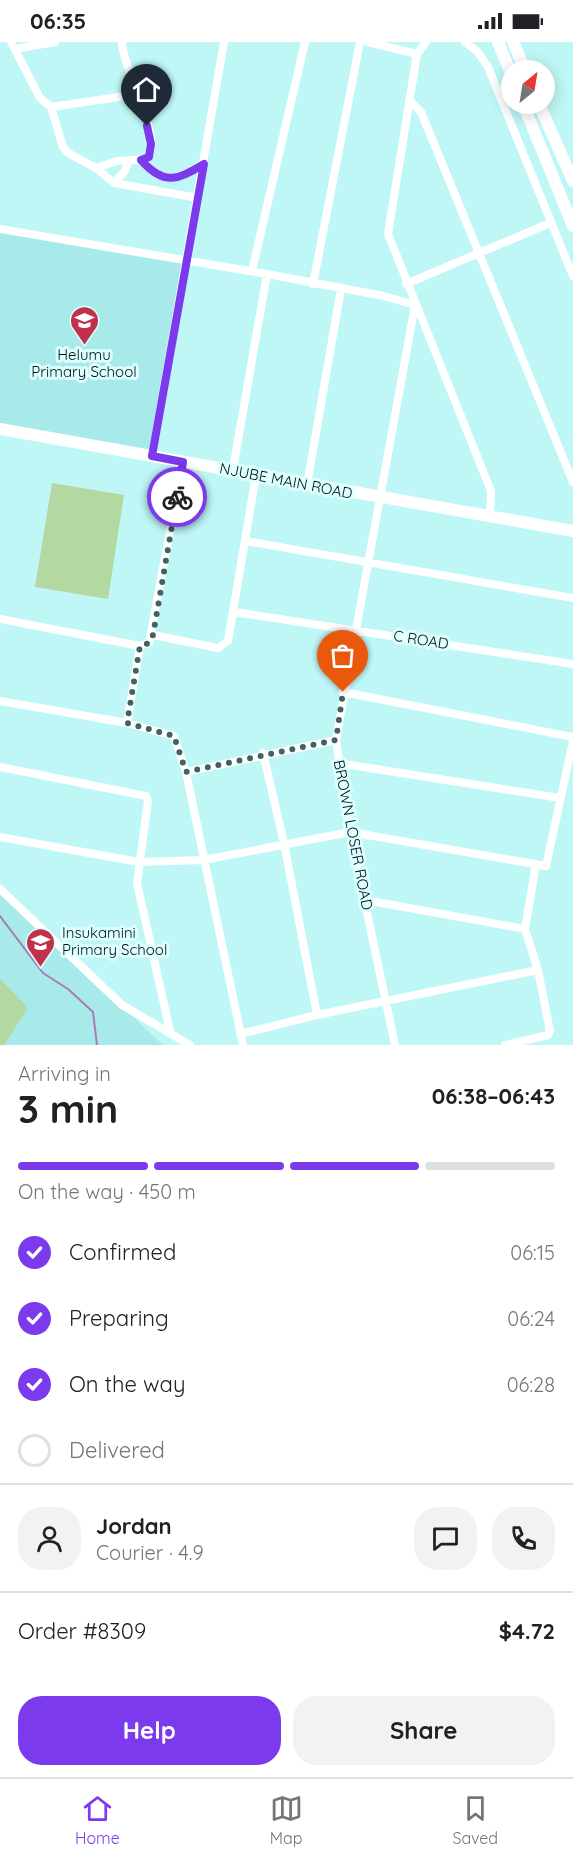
<!DOCTYPE html>
<html lang="en">
<head>
<meta charset="utf-8">
<style>
	:root { --surface:#fff; --page:#f2f2f2; --text:#202124; --muted:#757577; --line:#e0e0e0; --accent:#7c3aed }
	body { margin:0; font-family:Quicksand,sans-serif; background:var(--page); color:var(--text); height:100vh; display:flex; flex-direction:column; font-size:22px; white-space:nowrap }
	* { box-sizing:border-box; margin:0 }
	p { font-size:20px; color:var(--muted) }
	.icon { flex:none; width:33px; height:33px; fill:none; stroke:currentColor; stroke-width:2; stroke-linecap:round; stroke-linejoin:round }
	.map { position:relative; height:1003px; overflow:hidden }
	.details { display:flex; flex-direction:column; background:var(--surface); flex:1 }
	.details>* { flex:none }
	.needle { width:39px; rotate:30deg }
	.buttons { position:absolute; left:501px; top:18px; display:grid; gap:12px }
	.buttons a { display:grid; place-items:center; width:54px; height:54px; border-radius:50%; background:var(--surface); box-shadow:0 3px 15px #0003; font-size:30px }
	.pin { position:absolute; display:grid; place-items:center; width:51px; height:51px; color:#fff; margin:-62px -26px; border-radius:50% 50% 50% 0; rotate:-45deg; box-shadow:0 0 6px #0007 }
	.pin .icon { rotate:45deg }
	.courier { position:absolute; display:grid; place-items:center; width:60px; height:60px; margin:-30px; border:4px solid #7c3aed; border-radius:50%; background:#fff; color:#222; box-shadow:0 2px 8px #0007 }
	.head em { font-style:normal; font-weight:700 }
	.head div { display:flex; flex-direction:column-reverse }
	.head { display:flex; align-items:center; justify-content:space-between; height:102px; padding:0 18px }
	h1 { font-size:39px; font-weight:700; line-height:45px }
	.bar { display:grid; grid-template-columns:repeat(4,1fr); gap:9px 6px; align-content:center; height:72px; padding:0 18px }
	.bar i { height:8px; border-radius:4px; background:var(--line) }
	.bar .current { background:var(--accent) }
	.bar p { grid-column:span 4 }
	.line { display:flex; align-items:center; gap:15px; padding:0 18px; border-top:2px solid var(--line) }
	.line div { flex:1 }
	.round { display:grid; place-items:center; flex:none; width:63px; height:63px; border-radius:24px; background:var(--page) }
	ol { padding:0 18px; list-style:none }
	li { display:flex; align-items:center; gap:18px; height:66px }
	li p { margin-inline-start:auto }
	li .icon { padding:6px; border-radius:50%; background:var(--accent); color:#fff; stroke-width:4 }
	li:last-child { color:var(--muted) }
	li i { width:33px; height:33px; border:3px solid var(--line); border-radius:50% }
	.action { display:flex; gap:12px; margin-top:auto; padding:12px 18px }
	.action a { flex:1; height:69px; border-radius:24px; background:var(--accent); color:#fff; font-size:24px; font-weight:700; line-height:69px; text-align:center }
	.action a+a { background:var(--page); color:var(--text) }
	.status { display:flex; justify-content:space-between; align-items:center; height:42px; padding:0 30px; background:var(--surface); direction:ltr }
	.status svg { height:16px; fill:currentColor }
	.tabs { display:flex; justify-content:space-around; align-items:center; height:84px; border-top:2px solid var(--line); background:var(--surface); font-size:16px; color:var(--muted) }
	.tabs a { display:grid; justify-items:center; gap:3px }
	.tabs .current { color:var(--accent) }
	.map>svg:first-child { display:block }
</style>
</head>
<body>
<div class="status"><b>06:35</b><svg viewBox="0 0 49 12"><path d="M0 12V9h3v3zM5 12V6h3v6zM10 12V3h3v9zM15 12V0h3v12zM26 1h20v11H26zM47 4h2v5h-2z"/></svg></div>
<div class="map">
<svg width="573" height="1003" viewBox="0 0 573 1003">
	<rect width="100%" height="100%" fill="#bef7f6"/>
	<path fill="#a8eaea" d="M 0,189 L 181,221 L 151,412 L 0,386 Z
		M 0,849 L 163,1003 L 0,1003 Z"/>
	<path fill="#b4d8a2" d="M 52,441 L 124,453 L 108,557 L 35,545 Z
		M 0,937 L 28,966 L 4,1003 L 0,1003 Z"/>
	<g fill="none" stroke-linecap="round" stroke-linejoin="round">
		<path stroke="#a57cb6" stroke-width="2" d="M 0,874 L 43,931 L 68,947 L 93,970 L 97,1003"/>
		<path stroke="#fff" stroke-width="8" d="M 11,0 L 40,56 L 51,65 L 63,105 L 68,111 L 96,126 L 114,141 L 198,156
			M 368,0 L 417,12
			M 426,0 L 417,12 L 388,192 L 491,449 L 490,474
			M 465,0 L 477,9 L 488,25 L 573,234
			M 15,7 L 55,0
			M 409,58 L 421,70 L 573,440
			M 51,65 L 139,52
			M 141,118 C 164,144 177,138 204,121
			M 96,126 L 117,119 L 146,117 C 166,99 122,26 122,0
			M 114,141 L 124,130 L 129,119
			M 0,187 L 267,232 L 384,254 L 415,263 L 336,698 L 350,790 L 395,1003
			M 252,229 L 305,0
			M 313,242 L 360,0
			M 406,242 L 550,181
			M 152,414 L 224,0
			M 233,427 L 267,232
			M 307,443 L 341,247
			M 245,499 L 573,556
			M 234,570 L 573,622
			M 0,577 L 140,604 L 149,601 L 183,420
			M 153,593 L 218,606 L 228,599 L 256,433
			M 343,650 L 573,695
			M 0,659 L 127,681 L 174,694 L 186,730 L 243,1003
			M 127,681 L 140,604
			M 263,711 L 284,801 L 317,973
			M 338,721 L 560,756
			M 0,725 L 146,754 L 148,759 L 137,841 L 170,989
			M 186,730 L 336,698
			M 0,795 L 139,820 L 204,818 L 350,790 L 546,824 L 573,699
			M 0,847 L 122,963 L 190,1003
			M 365,858 L 525,887
			M 240,992 L 317,973 L 538,928
			M 505,1003 L 548,993 L 550,989 L 538,928 L 525,887 L 536,822"/>
		<path stroke="#fff" stroke-width="12" d="M 498,0 L 512,34
			M 513,0 L 525,28
			M 523,62 L 573,184
			M 539,62 L 573,139
			M 0,387 L 573,489"/>
	</g>
	<g fill="none" stroke-linecap="round" stroke-linejoin="round">
		<path stroke="#426262" stroke-width="6" stroke-dasharray="0 10.8" d="M 177,455 L 153,593 L 149,601 L 140,604 L 127,681 L 174,694 L 186,730 L 336,698 L 343,650"/>
		<path stroke="#7c3aed" stroke-width="8" d="M 147,84 L 151,102 L 149,115 L 141,118 C 164,144 177,138 204,122 L 152,414 L 183,420 L 177,455"/>
	</g>
	<defs>
		<symbol id="school-pin" viewBox="-11 -11 22 30"><path d="M0 17L-7.5 6A9.5 9.5 0 1 1 7.5 6Z" fill="#c1314c" stroke="#deffff"/><path d="M0-5L7-2L0 1L-7-2ZM-4 1L0 2.5L4 1V4Q0 6-4 4Z" fill="#fff"/></symbol>
	</defs>
	<g fill-rule="evenodd">
		<use href="#school-pin" x="68" y="262" width="33" height="45"/>
		<use href="#school-pin" x="24" y="884" width="33" height="45"/>
	</g>
	<g text-anchor="middle" stroke-width="6" stroke-linejoin="round" paint-order="stroke">
		<g font-size="15" fill="#001213" stroke="#deffff">
			<text x="84" y="318">Helumu<tspan x="84" dy="17">Primary School</tspan></text>
			<text x="62" y="896" text-anchor="start">Insukamini<tspan x="62" dy="17">Primary School</tspan></text>
		</g>
		<g font-size="15" fill="#001213" stroke="#deffff">
			<text transform="translate(286 439) rotate(11)" y="5">NJUBE MAIN ROAD</text>
			<text transform="translate(421 598) rotate(9)" y="5">C ROAD</text>
			<text transform="translate(353 793) rotate(79)" y="5">BROWN LOSER ROAD</text>
		</g>
	</g>
</svg>
<div class="buttons">
<a><svg class="needle" viewBox="-14 -14 28 28"><path d="M0-13l5 13h-10z" fill="#e53935"/><path d="M0 13l5-13h-10z" fill="#757577"/></svg></a>
</div>
<div class="pin" style="left:343px;top:650px;background:#ea580c"><svg class="icon" aria-label="bag" viewBox="0 0 24 24"><path d="M5 8h14l-1 12H6zM9 8a3 3 0 0 1 6 0"/></svg></div>
<div class="pin" style="left:147px;top:84px;background:#1f2937"><svg class="icon" aria-label="home" viewBox="0 0 24 24"><path d="M3 11l9-7 9 7M6 9v11h12V9"/></svg></div>
<div class="courier" style="left:177px;top:455px"><svg class="icon" aria-label="bike" viewBox="0 0 24 24"><circle cx="6" cy="16" r="4"/><circle cx="18" cy="16" r="4"/><path d="M6 16l4-8h5l3 8M10 8l3 8H6M13 5h3"/></svg></div>
</div>
<section class="details">
<div class="head"><div><h1>3 min</h1><p>Arriving in</p></div><em>06:38–06:43</em></div>
<div class="bar"><i class="current"></i><i class="current"></i><i class="current"></i><i></i><p>On the way · 450 m</p></div>
<ol>
<li><svg class="icon" aria-label="check" viewBox="0 0 24 24"><path d="M5 12l5 5 9-10"/></svg>Confirmed<p>06:15</p></li>
<li><svg class="icon" aria-label="check" viewBox="0 0 24 24"><path d="M5 12l5 5 9-10"/></svg>Preparing<p>06:24</p></li>
<li><svg class="icon" aria-label="check" viewBox="0 0 24 24"><path d="M5 12l5 5 9-10"/></svg>On the way<p>06:28</p></li>
<li><i></i>Delivered</li>
</ol>
<div class="line" style="height:108px"><a class="round"><svg class="icon" aria-label="person" viewBox="0 0 24 24"><circle cx="12" cy="8" r="4"/><path d="M4 21q1-7 8-7t8 7"/></svg></a><div><b>Jordan</b><p>Courier · 4.9</p></div><a class="round"><svg class="icon" aria-label="chat" viewBox="0 0 24 24"><path d="M4 5h16v11H9l-5 4z"/></svg></a><a class="round"><svg class="icon" aria-label="phone" viewBox="0 0 24 24"><path d="M5 4h4l2 5-3 2q2 4 5 5l2-3 5 2v4C11 20 4 13 5 4z"/></svg></a></div>
<div class="line" style="height:78px"><div>Order #8309</div><b>$4.72</b></div>
<div class="action"><a>Help</a><a>Share</a></div>
</section>
<nav class="tabs">
<a class="current"><svg class="icon" aria-label="home" viewBox="0 0 24 24"><path d="M3 11l9-7 9 7M6 9v11h12V9"/></svg>Home</a>
<a><svg class="icon" aria-label="map" viewBox="0 0 24 24"><path d="M3 6l6-2 6 2 6-2v14l-6 2-6-2-6 2zM9 4v14M15 6v14"/></svg>Map</a>
<a><svg class="icon" aria-label="saved" viewBox="0 0 24 24"><path d="M7 4h10v16l-5-4-5 4z"/></svg>Saved</a>
</nav>
</body>
</html>
